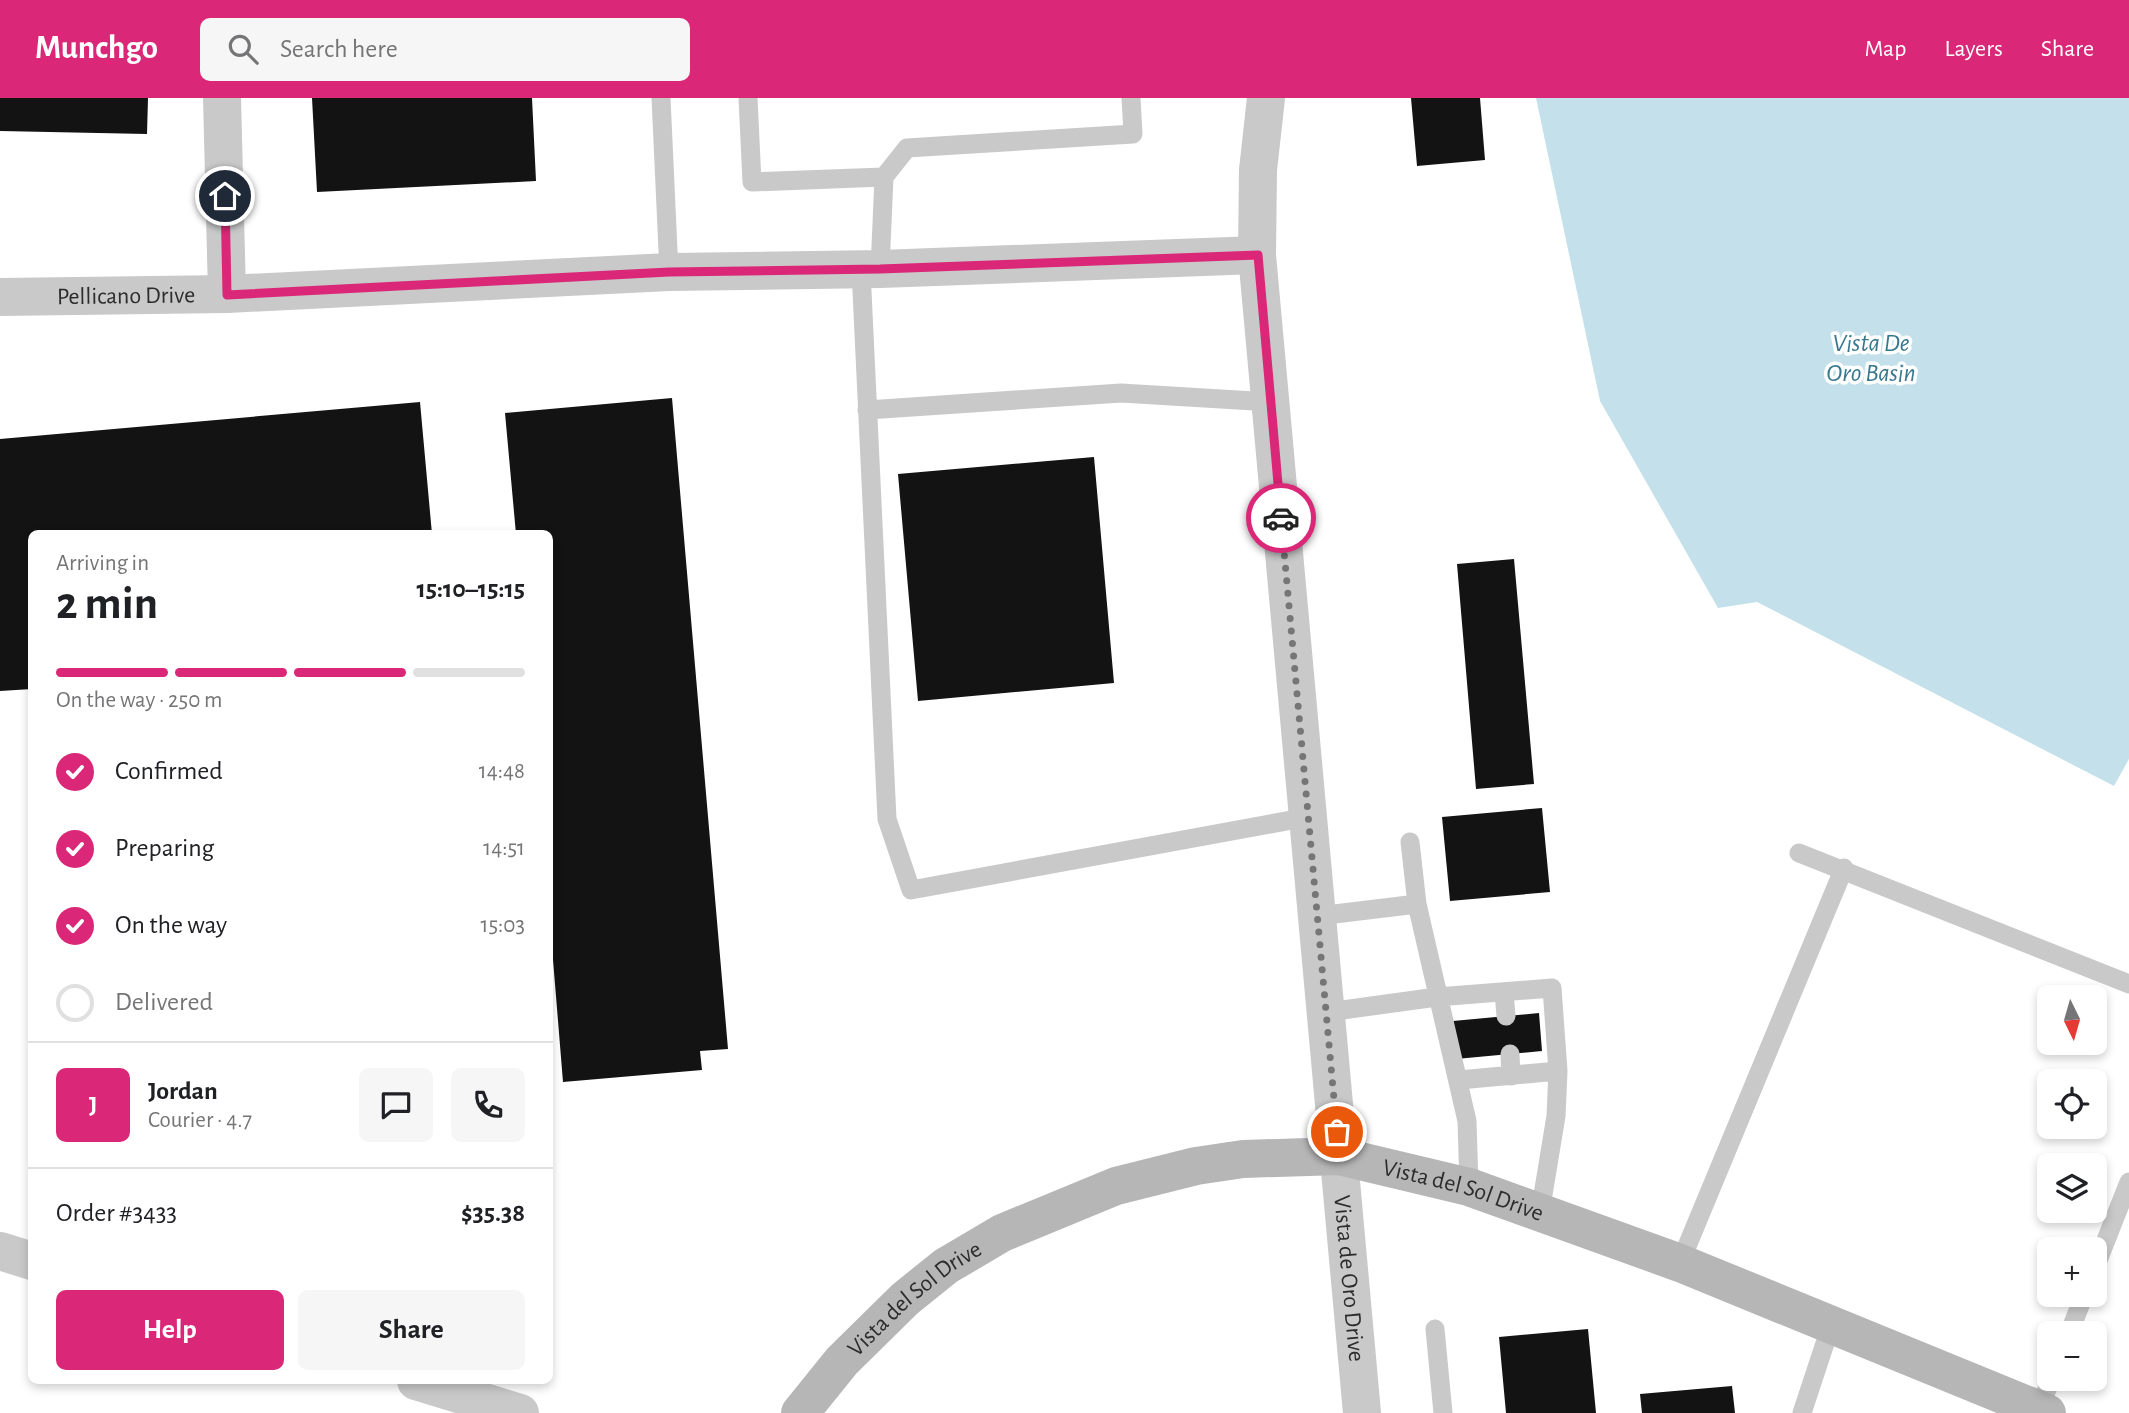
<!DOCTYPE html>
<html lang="en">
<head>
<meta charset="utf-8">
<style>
	:root { --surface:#fff; --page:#f6f6f6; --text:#202124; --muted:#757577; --line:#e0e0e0; --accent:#db2777 }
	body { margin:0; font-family:"Alegreya Sans",sans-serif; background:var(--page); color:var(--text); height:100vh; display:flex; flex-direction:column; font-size:26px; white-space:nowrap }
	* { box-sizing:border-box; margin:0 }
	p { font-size:23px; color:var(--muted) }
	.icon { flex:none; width:38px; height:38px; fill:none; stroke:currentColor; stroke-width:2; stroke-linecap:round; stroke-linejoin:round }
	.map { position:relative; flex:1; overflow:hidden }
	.side { position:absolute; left:28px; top:432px; width:525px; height:854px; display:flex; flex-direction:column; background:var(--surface); border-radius:10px; box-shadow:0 4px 10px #0003 }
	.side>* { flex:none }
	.needle { width:46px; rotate:175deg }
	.fabs { position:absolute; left:2037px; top:887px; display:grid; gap:14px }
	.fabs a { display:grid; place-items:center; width:70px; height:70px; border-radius:10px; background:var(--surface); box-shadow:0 4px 10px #0003; font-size:35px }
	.pin { position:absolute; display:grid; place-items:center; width:60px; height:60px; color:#fff; margin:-30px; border:4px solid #fff; border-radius:50%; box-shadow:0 2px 7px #0007 }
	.courier { position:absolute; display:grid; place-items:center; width:70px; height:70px; margin:-35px; border:5px solid #db2777; border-radius:50%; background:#fff; color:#222; box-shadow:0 2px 9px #0007 }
	.headline em { font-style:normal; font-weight:600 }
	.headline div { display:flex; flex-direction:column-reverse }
	.headline { display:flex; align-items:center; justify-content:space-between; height:119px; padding:0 28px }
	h1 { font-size:46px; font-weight:600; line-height:52px }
	.bar { display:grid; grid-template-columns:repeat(4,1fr); gap:10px 7px; align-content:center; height:84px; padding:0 28px }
	.bar i { height:9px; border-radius:5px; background:var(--line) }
	.bar .selected { background:var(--accent) }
	.bar p { grid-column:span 4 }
	.line { display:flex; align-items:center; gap:18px; padding:0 28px; border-top:2px solid var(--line) }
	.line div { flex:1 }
	.round { display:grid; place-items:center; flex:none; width:74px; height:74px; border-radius:10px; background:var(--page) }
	ol { padding:0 28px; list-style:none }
	li { display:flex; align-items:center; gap:21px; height:77px }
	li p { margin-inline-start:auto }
	li .icon { padding:7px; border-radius:50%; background:var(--accent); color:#fff; stroke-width:4 }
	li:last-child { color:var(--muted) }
	li i { width:38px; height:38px; border:4px solid var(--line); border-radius:50% }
	.button { display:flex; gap:14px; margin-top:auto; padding:14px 28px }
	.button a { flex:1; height:80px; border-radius:10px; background:var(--accent); color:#fff; font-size:28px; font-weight:600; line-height:80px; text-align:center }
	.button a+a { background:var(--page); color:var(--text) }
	header { display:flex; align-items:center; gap:42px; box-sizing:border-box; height:98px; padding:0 35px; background:var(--accent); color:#fff }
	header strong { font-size:33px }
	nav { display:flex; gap:38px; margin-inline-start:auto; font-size:24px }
	.search { width:490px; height:63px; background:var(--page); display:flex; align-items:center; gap:18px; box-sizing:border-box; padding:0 24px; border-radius:10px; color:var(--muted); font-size:26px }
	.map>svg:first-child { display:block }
</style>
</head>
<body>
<header>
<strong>Munchgo</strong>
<div class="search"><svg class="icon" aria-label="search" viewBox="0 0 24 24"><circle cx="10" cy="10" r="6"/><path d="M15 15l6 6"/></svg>Search here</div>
<nav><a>Map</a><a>Layers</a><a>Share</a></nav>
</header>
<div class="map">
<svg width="2129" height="1315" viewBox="0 0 2129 1315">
	<rect width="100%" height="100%" fill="#fff"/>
	<path fill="#c4e1eb" d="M 1536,0 L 2129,0 L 2129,661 L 2114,688 L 1757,504 L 1718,510 L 1600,303 Z"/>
	<path fill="#131313" d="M 0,0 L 148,0 L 147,36 L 0,33 Z
		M 312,0 L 532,0 L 536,83 L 317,94 Z
		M 1411,0 L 1480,0 L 1485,62 L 1417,68 Z
		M 672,300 L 728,951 L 700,953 L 702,972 L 563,984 L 550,825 L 550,436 L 516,436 L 505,315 Z
		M 420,304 L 432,436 L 32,436 L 32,591 L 0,593 L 0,341 Z
		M 1094,359 L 1114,585 L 918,603 L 898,376 Z
		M 1514,461 L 1534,686 L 1476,691 L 1457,466 Z
		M 1542,710 L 1550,794 L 1450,803 L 1442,719 Z
		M 1539,915 L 1542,953 L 1456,961 L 1453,923 Z
		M 1588,1231 L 1596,1315 L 1506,1315 L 1499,1239 Z
		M 1732,1288 L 1735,1315 L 1642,1315 L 1640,1296 Z"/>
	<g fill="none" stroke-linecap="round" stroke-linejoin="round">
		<path stroke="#c9c9c9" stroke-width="19" d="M 661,0 L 669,174
			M 748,0 L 752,84 L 884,79
			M 880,171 L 884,79 L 907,50 L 1133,36 L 1131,0
			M 861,172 L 887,721 L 911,792 L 1308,719
			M 867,312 L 1121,295 L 1271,304
			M 1410,744 L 1417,806 L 1467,1023 L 1469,1089
			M 1799,755 L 2129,886
			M 1318,818 L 1417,806
			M 1504,894 L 1506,918
			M 1328,914 L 1437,899 L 1552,890 L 1558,973 L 1556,1018 L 1540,1115
			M 1510,956 L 1511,978
			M 1459,982 L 1558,973
			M 1680,1165 L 1844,770
			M 2095,1170 L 2129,1084
			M 1435,1231 L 1443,1315
			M 2069,1236 L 2084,1197
			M 2039,1312 L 2051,1281
			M 1802,1315 L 1831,1227"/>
		<path stroke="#c9c9c9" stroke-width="38" d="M 222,0 L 227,196
			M 0,1153 L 32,1163
			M 416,1283 L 520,1315"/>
		<g stroke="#c9c9c9" stroke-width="38">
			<path id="s1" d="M 1266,0 L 1258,72 L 1257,157 L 1362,1315"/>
			<path id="s2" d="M 0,199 L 227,196 L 669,174 L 880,171 L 1257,157"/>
		</g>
		<path stroke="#b6b6b6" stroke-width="38" id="s3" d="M 800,1315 L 842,1263 L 905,1201 L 946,1168 L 1002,1135 L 1116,1088 L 1196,1068 L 1243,1061 L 1339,1058 L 1469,1089 L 1680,1165 L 2047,1315"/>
	</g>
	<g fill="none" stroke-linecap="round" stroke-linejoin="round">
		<path stroke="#767676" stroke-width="7" stroke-dasharray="0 12.6" d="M 1281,420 L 1337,1034"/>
		<path stroke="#db2777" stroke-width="9" d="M 225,98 L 227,197 L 669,174 L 880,171 L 1258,157 L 1281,420"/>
	</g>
	<g text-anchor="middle" stroke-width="7" stroke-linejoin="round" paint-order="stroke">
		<g font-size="24" fill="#2c2c2c" stroke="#fff">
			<text dy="8" stroke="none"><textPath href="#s2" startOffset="126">Pellicano Drive</textPath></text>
			<text dy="8" stroke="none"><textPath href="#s3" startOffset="751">Vista del Sol Drive</textPath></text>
			<text dy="8" stroke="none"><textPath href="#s1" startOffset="1185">Vista de Oro Drive</textPath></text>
			<text dy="8" stroke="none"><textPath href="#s3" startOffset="163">Vista del Sol Drive</textPath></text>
		</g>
		<g font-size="26" font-style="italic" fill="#397990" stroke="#fff">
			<text x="1871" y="253">Vista De<tspan x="1871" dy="30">Oro Basin</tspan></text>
		</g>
	</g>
</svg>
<div class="fabs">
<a><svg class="needle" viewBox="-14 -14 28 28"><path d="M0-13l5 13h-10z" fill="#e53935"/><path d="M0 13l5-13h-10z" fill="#757577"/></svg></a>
<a><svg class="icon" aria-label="locate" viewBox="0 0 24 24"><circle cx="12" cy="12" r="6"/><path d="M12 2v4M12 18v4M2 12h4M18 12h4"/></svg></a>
<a><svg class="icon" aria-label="layers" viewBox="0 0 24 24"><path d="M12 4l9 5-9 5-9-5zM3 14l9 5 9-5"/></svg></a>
<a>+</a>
<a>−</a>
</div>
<div class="pin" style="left:1337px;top:1034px;background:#ea580c"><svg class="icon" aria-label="bag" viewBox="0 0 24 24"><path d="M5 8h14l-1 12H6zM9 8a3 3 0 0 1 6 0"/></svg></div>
<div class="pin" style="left:225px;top:98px;background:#1f2937"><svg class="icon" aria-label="home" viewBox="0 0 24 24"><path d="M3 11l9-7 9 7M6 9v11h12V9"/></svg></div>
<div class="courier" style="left:1281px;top:420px"><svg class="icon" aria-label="car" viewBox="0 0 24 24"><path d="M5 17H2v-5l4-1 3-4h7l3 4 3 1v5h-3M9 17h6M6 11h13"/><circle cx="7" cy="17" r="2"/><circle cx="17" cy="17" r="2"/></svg></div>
<section class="side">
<div class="headline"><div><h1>2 min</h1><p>Arriving in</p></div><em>15:10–15:15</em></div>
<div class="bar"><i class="selected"></i><i class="selected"></i><i class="selected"></i><i></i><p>On the way · 250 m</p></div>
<ol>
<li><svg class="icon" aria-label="check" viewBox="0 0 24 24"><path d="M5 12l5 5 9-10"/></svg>Confirmed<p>14:48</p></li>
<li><svg class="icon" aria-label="check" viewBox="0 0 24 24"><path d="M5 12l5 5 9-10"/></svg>Preparing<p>14:51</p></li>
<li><svg class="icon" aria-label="check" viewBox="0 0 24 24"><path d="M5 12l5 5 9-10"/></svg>On the way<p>15:03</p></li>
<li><i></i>Delivered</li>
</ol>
<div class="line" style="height:126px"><b class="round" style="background:var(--accent);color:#fff">J</b><div><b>Jordan</b><p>Courier · 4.7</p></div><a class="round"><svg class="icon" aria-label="chat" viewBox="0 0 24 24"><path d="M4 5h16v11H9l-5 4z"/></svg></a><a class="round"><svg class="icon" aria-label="phone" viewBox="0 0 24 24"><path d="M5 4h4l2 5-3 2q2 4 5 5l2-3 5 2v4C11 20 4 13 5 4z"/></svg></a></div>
<div class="line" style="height:91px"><div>Order #3433</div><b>$35.38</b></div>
<div class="button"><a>Help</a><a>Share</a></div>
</section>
</div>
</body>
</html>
